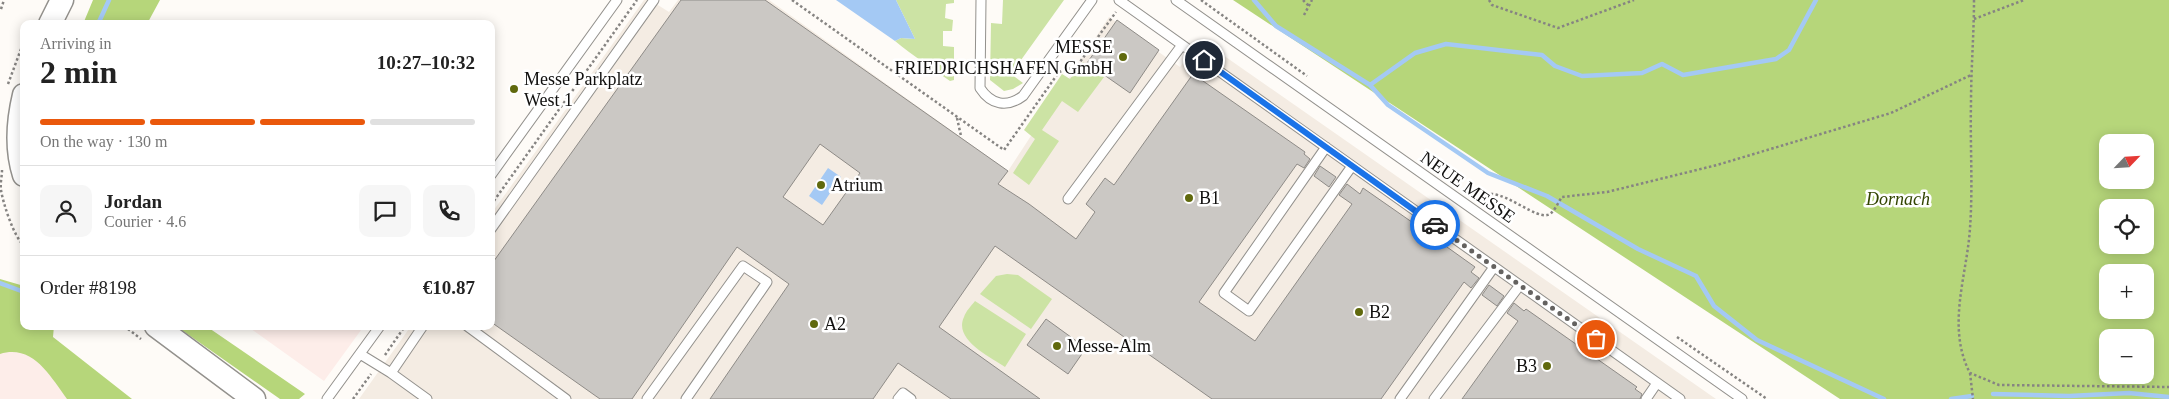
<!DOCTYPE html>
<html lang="en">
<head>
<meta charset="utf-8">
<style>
	:root { --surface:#fff; --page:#f6f6f6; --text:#222; --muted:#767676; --line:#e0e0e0; --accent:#ea580c }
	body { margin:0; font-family:"Times New Roman",serif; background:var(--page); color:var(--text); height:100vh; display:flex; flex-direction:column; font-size:19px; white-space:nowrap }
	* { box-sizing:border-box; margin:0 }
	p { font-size:16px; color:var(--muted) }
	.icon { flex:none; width:28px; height:28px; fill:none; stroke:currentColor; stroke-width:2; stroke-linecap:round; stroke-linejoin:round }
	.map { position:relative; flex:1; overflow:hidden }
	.side { position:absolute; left:20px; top:20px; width:475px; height:310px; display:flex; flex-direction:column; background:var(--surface); border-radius:10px; box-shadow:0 2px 12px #0003 }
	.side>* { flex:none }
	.needle { width:32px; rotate:65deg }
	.fabs { position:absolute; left:2099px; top:134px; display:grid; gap:10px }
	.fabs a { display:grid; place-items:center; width:55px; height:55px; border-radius:10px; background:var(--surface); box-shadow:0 2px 12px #0003; font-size:25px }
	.pin { position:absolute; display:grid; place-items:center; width:42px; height:42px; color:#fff; margin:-21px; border:2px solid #fff; border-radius:50%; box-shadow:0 1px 5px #0007 }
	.courier { position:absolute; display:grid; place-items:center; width:50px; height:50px; margin:-25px; border:4px solid #1a73e8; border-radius:50%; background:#fff; color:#222; box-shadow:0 1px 6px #0007 }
	.head em { font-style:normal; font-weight:600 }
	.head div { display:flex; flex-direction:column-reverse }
	.head { display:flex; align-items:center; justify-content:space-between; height:85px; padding:0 20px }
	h1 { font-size:32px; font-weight:600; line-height:38px }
	.bar { display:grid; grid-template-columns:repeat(4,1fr); gap:8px 5px; align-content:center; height:60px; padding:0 20px }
	.bar i { height:6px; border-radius:4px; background:var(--line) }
	.bar .selected { background:var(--accent) }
	.bar p { grid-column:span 4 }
	.line { display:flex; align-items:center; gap:12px; padding:0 20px; border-top:1px solid var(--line) }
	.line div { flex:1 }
	.round { display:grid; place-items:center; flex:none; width:52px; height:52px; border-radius:10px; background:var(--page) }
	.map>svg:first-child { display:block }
</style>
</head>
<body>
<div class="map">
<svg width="2169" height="399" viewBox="0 0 2169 399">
	<rect width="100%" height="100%" fill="#fefbf7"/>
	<path fill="#f4ece3" d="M 644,0 L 650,0 L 669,12 L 678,0 L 769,0 L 1008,171 L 1109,17 L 1180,67 L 1200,39 L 1716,399 L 359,399 L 411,326 L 491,326 L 491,214 Z"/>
	<path fill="#fdede9" d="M 247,326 L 364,326 L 324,381 Z
		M 0,328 L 101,399 L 0,399 Z"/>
	<path fill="#cce3a4" d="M 896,0 L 954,0 L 954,3 L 946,4 L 945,18 L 953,20 L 952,31 L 943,31 L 943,46 L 954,47 L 954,80 L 950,81 C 932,68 913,56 895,41 L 901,38 L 915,39 Z
		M 1003,0 L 1064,0 L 1011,74 L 1023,83 L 1013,89 L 1004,91 L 990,80 L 991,23 L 1002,24 Z
		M 1083,62 L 1104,77 L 1078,112 L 1062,101 L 1042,130 L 1059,141 L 1029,185 L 1013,173 L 1035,139 L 1024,130 L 1062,74 L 1070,79 Z
		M 1007,274 L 1018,275 L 1052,299 L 1031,329 L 980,294 L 996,276 Z
		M 975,301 L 1026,334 L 1005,367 C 991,357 953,340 964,317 C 966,311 971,306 975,301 Z"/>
	<path fill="#b6d67a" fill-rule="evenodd" d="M 93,0 L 160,0 L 147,24 L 83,24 Z
		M 1233,0 L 2169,0 L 2169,399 L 1840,399 ZM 2108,142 L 2145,142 L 2145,180 L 2108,180 ZM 2108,208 L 2145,208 L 2145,245 L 2108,245 ZM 2108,272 L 2145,272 L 2145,310 L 2108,310 ZM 2108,338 L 2145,338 L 2145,375 L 2108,375 Z
		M 0,279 L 24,286 L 24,326 L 54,326 L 53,337 L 132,399 L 67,399 C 50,376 33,344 0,354 Z
		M 176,326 L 206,326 L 305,394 L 299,399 L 280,399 Z"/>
	<path fill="#a4c9f4" d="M 836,0 L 896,0 L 915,39 L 901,38 L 895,41 Z
		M 828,168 L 841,177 L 822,205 L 809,196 Z"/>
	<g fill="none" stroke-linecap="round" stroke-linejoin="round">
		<path stroke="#a4c9f4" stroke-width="4.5" d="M 1254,0 L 1276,26 L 1370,85 L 1388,105 L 1488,173 L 1547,196 L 1638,249 L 1696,276 L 1714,306 L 1757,340 L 1884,399
			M 98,24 L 109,0
			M 1370,85 L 1415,53 L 1446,44 L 1542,55 L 1555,66 L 1582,76 L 1642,73 L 1662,64 L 1683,75 L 1776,59 L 1789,50 L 1816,0
			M 0,283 L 24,292
			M 1993,394 L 2069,396 L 2129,393 L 2169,397
			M 1951,399 L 1972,396"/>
	</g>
	<path fill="#cbc8c4" stroke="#8e8b87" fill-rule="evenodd" d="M 681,0 L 765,0 L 1008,171 L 998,184 L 1029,204 L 1076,239 L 1095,212 L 1086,204 L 1105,178 L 1114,185 L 1193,74 L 1305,152 L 1304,154 L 1310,159 L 1304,168 L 1297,164 L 1199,302 L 1255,341 L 1352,204 L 1339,195 L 1347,184 L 1360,194 L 1363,188 L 1419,227 L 1475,267 L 1471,272 L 1479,278 L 1471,288 L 1464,282 L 1381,399 L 1212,399 L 995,246 L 939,327 L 1040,399 L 951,399 L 898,363 L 873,399 L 710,399 L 789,284 L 737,247 L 632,399 L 600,399 L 491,322 L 491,265 ZM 820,144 L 860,173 L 823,225 L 783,197 Z
		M 1117,20 L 1159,50 L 1130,93 L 1087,63 Z
		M 1320,166 L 1336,177 L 1329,187 L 1314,176 Z
		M 1489,285 L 1504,296 L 1497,306 L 1482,295 Z
		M 1514,303 L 1524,311 L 1526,309 L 1637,387 L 1635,389 L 1642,394 L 1640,399 L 1462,399 L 1518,321 L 1507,313 Z
		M 1046,319 L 1086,348 L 1068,374 L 1027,345 Z"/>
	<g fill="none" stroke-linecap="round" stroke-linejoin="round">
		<defs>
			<path id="service" d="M 981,0 L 980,88 C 991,105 1007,108 1023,96 L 1092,0
				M 1119,0 L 1680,399
				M 1176,0 L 1742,399
				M 1326,147 L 1224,293 L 1249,311 L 1352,166
				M 491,175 L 617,0
				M 1068,199 L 1182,45
				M 491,229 L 654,0
				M 423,326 L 391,373 L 427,399
				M 467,326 L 566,399
				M 360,354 L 391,373
				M 327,399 L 380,326
				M 647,399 L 743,266 L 767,282 L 686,399
				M 898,399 L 903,393 L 911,399
				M 1400,399 L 1494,267
				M 1434,399 L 1520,285
				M 1646,399 L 1657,383"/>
			<path id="tertiary" d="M 50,24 L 62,0
				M 24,95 C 18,120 16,150 24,175
				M 156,326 L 254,399"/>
		</defs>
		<use href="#service" stroke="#93918d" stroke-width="11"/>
		<use href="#tertiary" stroke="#93918d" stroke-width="25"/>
		<path stroke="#868482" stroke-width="2.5" stroke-dasharray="2.5 2.5" stroke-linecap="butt" d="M 792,0 L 1004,150 L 1059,72 L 1077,66 L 1116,12
			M 1201,0 L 1307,76
			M 1303,0 L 1309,6
			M 1489,0 L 1492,5 L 1558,28 L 1634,0
			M 1974,0 C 1974,34 1971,68 1971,103 C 1970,144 1973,187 1970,228 C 1967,276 1946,327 1970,373 L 1999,385 L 2169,387
			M 1,9 L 4,0
			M 1304,15 L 1312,0
			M 1974,19 L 2024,0
			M 8,84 L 24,41
			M 957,118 L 961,136
			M 2,170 C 2,176 0,184 1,190 C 3,203 14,238 24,245
			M 1476,197 C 1481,196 1487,194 1492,194 C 1509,195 1536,218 1547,215 C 1554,214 1558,202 1562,197 L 1607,192 L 1717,165 L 1891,113 L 1971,75
			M 491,205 L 637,0
			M 124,326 L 141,339
			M 1677,337 L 1767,399
			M 385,355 L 405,326
			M 1970,373 L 1973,399
			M 353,399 L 371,374"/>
		<use href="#service" stroke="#fff" stroke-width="9"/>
		<use href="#tertiary" stroke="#fff" stroke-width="22"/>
	</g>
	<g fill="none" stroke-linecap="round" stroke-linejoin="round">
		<path stroke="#646260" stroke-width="5" stroke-dasharray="0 9" d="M 1435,225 L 1596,339"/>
		<path stroke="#1a73e8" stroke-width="6" d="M 1204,60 L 1435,225"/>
	</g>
	<g fill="#60690d" stroke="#fff" stroke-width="2">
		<circle cx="1123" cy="57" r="5"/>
		<circle cx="514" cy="89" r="5"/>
		<circle cx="821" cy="185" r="5"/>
		<circle cx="1189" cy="198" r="5"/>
		<circle cx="1359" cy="312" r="5"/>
		<circle cx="814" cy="324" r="5"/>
		<circle cx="1057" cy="346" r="5"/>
		<circle cx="1547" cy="366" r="5"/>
	</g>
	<g text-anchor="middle" stroke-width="5" stroke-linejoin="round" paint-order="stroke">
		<g font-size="18" fill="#11100f" stroke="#fff" text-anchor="start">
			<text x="1113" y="53" text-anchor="end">MESSE<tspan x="1113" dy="21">FRIEDRICHSHAFEN GmbH</tspan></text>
			<text x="524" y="85">Messe Parkplatz<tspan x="524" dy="21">West 1</tspan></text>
			<text x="831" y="191">Atrium</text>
			<text x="1199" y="204">B1</text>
			<text x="1369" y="318">B2</text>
			<text x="824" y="330">A2</text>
			<text x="1067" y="352">Messe-Alm</text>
			<text x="1537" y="372" text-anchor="end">B3</text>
		</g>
		<g font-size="18" fill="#11100f" stroke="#fff">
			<text transform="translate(1468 187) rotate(35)" y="6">NEUE MESSE</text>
		</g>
		<g font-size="18" font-style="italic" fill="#324400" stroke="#fff">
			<text x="1898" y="205">Dornach</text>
		</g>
	</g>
</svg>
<div class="fabs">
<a><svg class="needle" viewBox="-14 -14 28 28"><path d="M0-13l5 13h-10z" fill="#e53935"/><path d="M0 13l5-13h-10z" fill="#767676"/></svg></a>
<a><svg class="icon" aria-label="locate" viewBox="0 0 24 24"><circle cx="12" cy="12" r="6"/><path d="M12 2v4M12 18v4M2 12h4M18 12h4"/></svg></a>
<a>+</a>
<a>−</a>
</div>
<div class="pin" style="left:1596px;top:339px;background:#ea580c"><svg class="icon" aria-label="bag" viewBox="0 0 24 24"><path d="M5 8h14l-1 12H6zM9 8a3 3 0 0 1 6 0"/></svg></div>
<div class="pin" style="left:1204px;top:60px;background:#1f2937"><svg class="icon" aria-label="home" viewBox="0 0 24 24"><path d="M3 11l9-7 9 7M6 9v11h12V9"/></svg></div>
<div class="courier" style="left:1435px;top:225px"><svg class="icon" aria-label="car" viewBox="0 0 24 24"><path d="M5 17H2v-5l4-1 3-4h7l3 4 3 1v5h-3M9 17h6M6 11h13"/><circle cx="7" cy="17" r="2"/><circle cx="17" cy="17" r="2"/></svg></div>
<section class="side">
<div class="head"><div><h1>2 min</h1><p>Arriving in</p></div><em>10:27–10:32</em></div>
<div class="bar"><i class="selected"></i><i class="selected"></i><i class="selected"></i><i></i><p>On the way · 130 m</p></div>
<div class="line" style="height:90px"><a class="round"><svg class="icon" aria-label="person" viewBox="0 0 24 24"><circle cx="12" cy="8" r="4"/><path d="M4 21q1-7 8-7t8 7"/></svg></a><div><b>Jordan</b><p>Courier · 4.6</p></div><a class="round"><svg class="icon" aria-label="chat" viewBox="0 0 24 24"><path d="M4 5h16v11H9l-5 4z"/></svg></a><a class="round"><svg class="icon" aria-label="phone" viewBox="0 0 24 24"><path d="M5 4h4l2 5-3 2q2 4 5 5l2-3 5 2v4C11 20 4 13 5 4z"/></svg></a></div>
<div class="line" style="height:65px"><div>Order #8198</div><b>€10.87</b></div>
</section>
</div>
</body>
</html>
